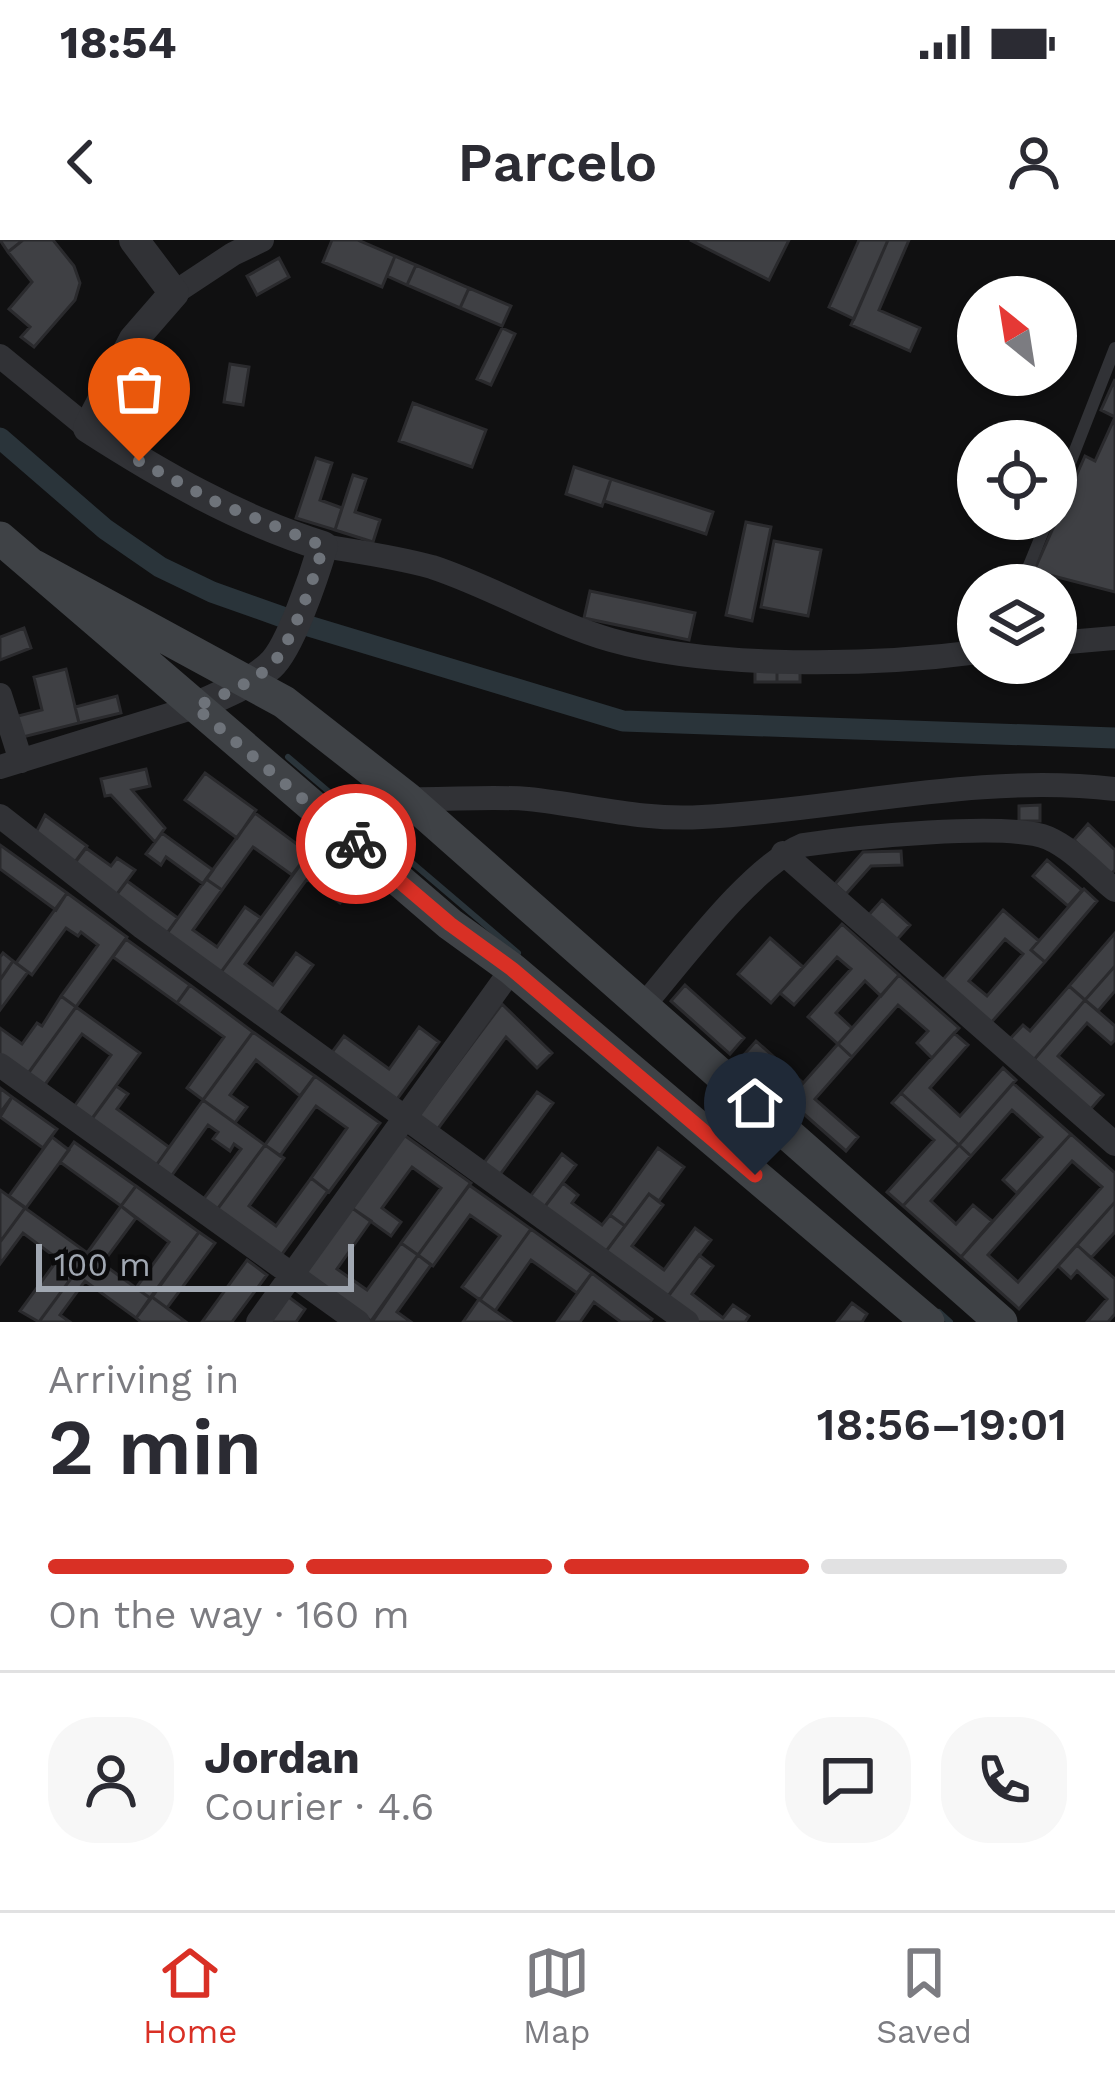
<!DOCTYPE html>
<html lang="en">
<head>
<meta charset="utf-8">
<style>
	:root { --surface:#fff; --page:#f7f7f7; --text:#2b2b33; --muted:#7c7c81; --line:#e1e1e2; --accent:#d93025 }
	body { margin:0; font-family:"Work Sans",sans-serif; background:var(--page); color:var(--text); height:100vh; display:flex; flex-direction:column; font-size:45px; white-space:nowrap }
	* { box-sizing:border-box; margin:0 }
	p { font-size:39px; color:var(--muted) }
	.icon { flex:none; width:66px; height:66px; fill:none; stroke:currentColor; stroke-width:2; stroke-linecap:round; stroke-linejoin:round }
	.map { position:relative; height:1082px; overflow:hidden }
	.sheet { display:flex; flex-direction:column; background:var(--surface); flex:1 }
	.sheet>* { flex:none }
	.needle { width:78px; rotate:330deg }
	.tools { position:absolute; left:957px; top:36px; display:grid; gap:24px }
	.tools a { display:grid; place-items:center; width:120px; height:120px; border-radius:50%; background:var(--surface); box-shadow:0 3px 9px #0004; font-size:60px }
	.scale { position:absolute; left:36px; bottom:30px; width:318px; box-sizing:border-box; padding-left:12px; border:6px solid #a1a8b2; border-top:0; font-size:33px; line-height:42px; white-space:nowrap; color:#a1a8b2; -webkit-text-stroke:9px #0b0b0c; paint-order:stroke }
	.pin { position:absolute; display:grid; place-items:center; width:102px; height:102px; color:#fff; margin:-123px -51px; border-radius:50% 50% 50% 0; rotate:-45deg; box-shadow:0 0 12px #0007 }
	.pin .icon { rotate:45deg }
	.courier { position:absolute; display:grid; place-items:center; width:120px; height:120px; margin:-60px; border:9px solid #d93025; border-radius:50%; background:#fff; color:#222; box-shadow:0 3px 15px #0007 }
	.head em { font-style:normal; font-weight:600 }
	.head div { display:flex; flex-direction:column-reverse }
	.head { display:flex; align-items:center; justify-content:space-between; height:204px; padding:0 48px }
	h1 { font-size:78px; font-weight:600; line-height:90px }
	.bar { display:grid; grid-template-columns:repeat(4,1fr); gap:18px 12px; align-content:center; height:144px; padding:0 48px }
	.bar i { height:15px; border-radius:9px; background:var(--line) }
	.bar .active { background:var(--accent) }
	.bar p { grid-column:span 4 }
	.line { display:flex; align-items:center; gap:30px; padding:0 48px; border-top:3px solid var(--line) }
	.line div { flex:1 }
	.round { display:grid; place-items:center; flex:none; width:126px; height:126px; border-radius:48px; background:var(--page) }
	.status { display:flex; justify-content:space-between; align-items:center; height:84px; padding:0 60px; background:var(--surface); direction:ltr }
	.status svg { height:33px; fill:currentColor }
	header { display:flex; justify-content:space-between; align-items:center; height:156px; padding:0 48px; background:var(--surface); font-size:54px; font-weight:600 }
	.dock { display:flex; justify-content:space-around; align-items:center; height:168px; border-top:3px solid var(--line); background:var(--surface); font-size:33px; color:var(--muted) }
	.dock a { display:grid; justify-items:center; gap:6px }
	.dock .active { color:var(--accent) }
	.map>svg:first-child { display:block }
</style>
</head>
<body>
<div class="status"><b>18:54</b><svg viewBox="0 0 49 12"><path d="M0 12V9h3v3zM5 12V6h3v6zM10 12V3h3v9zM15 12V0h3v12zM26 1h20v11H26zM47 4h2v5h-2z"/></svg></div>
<header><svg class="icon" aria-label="back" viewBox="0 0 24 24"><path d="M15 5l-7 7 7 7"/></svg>Parcelo<svg class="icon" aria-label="person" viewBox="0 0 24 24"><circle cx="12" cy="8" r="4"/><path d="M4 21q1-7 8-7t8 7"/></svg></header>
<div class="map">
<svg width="1115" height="1082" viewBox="0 0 1115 1082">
	<rect width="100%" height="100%" fill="#101011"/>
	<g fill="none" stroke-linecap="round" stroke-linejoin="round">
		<path stroke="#2a343a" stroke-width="6" d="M 288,517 L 518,713
			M 939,1072 L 950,1082"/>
		<path stroke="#2a343a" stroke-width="21" d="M 0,198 L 105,289 L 160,327 L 212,352 L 302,384 L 623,481 L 1115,498"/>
	</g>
	<path fill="#3f4044" stroke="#2a2a2d" stroke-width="3" fill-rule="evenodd" d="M 0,0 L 23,0 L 8,12 Z
		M 23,0 L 53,0 L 74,26 L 80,43 L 75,60 L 34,107 L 21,97 L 30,87 L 9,69 L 32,42 L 8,12 Z
		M 332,0 L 358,0 L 395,16 L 382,47 L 323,22 Z
		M 690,0 L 789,0 L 769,40 Z
		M 859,0 L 888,0 L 854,79 L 829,67 Z
		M 888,0 L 909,0 L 879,70 L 920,88 L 910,111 L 851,85 Z
		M 395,16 L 416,25 L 407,45 L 387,36 Z
		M 279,18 L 289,37 L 257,55 L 247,36 Z
		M 416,25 L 469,48 L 460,68 L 407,45 Z
		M 469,48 L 511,66 L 502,86 L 460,68 Z
		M 502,88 L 515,94 L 491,145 L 477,139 Z
		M 230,124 L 249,127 L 243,165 L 224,162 Z
		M 1115,139 L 1115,177 L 1101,170 Z
		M 413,163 L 486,190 L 472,227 L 399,201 Z
		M 1115,177 L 1115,352 L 1034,331 L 1085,216 L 1095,221 Z
		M 316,218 L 332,223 L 320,260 L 342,268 L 335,290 L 296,278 Z
		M 574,227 L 611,239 L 602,266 L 566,254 Z
		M 353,235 L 366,239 L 355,272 L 380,280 L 373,302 L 335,290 Z
		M 611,239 L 713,272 L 706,294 L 604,261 Z
		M 746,282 L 771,287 L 752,381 L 726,375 Z
		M 774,301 L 821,310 L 808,376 L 761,367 Z
		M 590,351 L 695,373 L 689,400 L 584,378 Z
		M 24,388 L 31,408 L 0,420 L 0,397 Z
		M 755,427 L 777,427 L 777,442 L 755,442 Z
		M 777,427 L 800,427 L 800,442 L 777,442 Z
		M 66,429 L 79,483 L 15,499 L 10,478 L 42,470 L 34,437 Z
		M 117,456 L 121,473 L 79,483 L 75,467 Z
		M 146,529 L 150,546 L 132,550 L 165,588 L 155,602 L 111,555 L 105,556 L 101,539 Z
		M 205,533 L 256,570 L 237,598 L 185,560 Z
		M 1040,565 L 1040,581 L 1019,581 L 1019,566 Z
		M 255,573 L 309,613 L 292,635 L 253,607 L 222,650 L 206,639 Z
		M 45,575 L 87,606 L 72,626 L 33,598 Z
		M 1088,584 L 1115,610 L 1115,630 L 1110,635 L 1074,600 Z
		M 162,593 L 213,630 L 203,644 L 166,617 L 161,625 L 146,614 Z
		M 0,605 L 67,653 L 56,670 L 0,629 Z
		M 86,608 L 111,626 L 117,618 L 135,630 L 114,658 L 71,628 Z
		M 901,611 L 902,625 L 871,626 L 846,654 L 835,644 L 863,612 Z
		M 309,613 L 354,645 L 340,663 L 307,639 L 245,724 L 273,745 L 296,713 L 313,725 L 276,776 L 219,735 Z
		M 1047,620 L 1082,650 L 1068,666 L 1033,636 Z
		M 206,639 L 222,650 L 193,690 L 217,707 L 245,667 L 261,678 L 219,735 L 165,696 Z
		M 127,641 L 178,678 L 165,696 L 114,658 Z
		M 1084,649 L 1097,661 L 1045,722 L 1031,710 Z
		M 67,653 L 127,697 L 76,767 L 61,756 L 98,705 L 81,692 L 78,696 L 66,688 L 32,735 L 16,723 Z
		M 882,660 L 910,685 L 894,703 L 866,678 Z
		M 1003,670 L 1039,701 L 1031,710 L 1045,722 L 989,785 L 940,743 ZM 1005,699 L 1023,714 L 987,756 L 969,741 Z
		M 842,684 L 899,735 L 881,756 L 865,741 L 836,773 L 852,788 L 838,804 L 808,777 L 851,729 L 837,717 L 794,765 L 780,753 Z
		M 1115,693 L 1115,726 L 1085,760 L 1069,746 Z
		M 770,698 L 803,727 L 771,763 L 738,734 Z
		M 126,699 L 190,745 L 177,763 L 113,717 Z
		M 3,713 L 13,721 L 0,740 L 0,717 Z
		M 13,721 L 28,732 L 0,770 L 0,740 Z
		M 1115,726 L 1115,751 L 1098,771 L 1085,760 Z
		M 899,735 L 959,788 L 932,818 L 917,803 L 928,791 L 898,765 L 852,817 L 838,804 Z
		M 190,745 L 253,792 L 203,860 L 187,848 L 224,797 L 177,763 Z
		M 685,745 L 744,798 L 730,814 L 671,761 Z
		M 1069,746 L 1085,760 L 1032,822 L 1008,801 L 1023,785 L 1030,791 Z
		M 61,756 L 76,767 L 27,835 L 0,815 L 0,788 L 22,804 L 37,783 L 42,786 Z
		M 1085,760 L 1115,786 L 1115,800 L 1111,804 L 1087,783 L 1058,816 L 1103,855 L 1089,871 L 1032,822 Z
		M 502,764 L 552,813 L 537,828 L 506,797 L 437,890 L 418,876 Z
		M 76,767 L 140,813 L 91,880 L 73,868 L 111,815 L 82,794 L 44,846 L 27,835 Z
		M 419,787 L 439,802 L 395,862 L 330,815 L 344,796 L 389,829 Z
		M 253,792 L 315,836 L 300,856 L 256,820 L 230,855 L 247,867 L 235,883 L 203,860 Z
		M 954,793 L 968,805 L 930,848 L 960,876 L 1003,828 L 1016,840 L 959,905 L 901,853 Z
		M 756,801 L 803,843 L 788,860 L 741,818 Z
		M 838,804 L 852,817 L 815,859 L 858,897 L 846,911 L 788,860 Z
		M 315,836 L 380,883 L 329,952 L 311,938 L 347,888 L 316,866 L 280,916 L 265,905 Z
		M 1013,843 L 1071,894 L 1017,953 L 1003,940 L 1042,897 L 1012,870 L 971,916 L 959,905 Z
		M 116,846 L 128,854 L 117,869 L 169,907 L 155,927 L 91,880 Z
		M 0,848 L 12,857 L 0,873 Z
		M 537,852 L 553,863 L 499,936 L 483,924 Z
		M 901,853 L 959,905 L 903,966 L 887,952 L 934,900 L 892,863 Z
		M 12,857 L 57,889 L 43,908 L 0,877 Z
		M 203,860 L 265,905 L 216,971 L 202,961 L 241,909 L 234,904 L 230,911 L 213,899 L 218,892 L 208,885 L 170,938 L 155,927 Z
		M 1071,894 L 1115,933 L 1115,962 L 1019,1069 L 961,1017 ZM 1072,921 L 1102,947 L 1018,1042 L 988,1015 Z
		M 404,895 L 471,943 L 418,1015 L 401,1003 L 441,948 L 412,927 L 382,968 L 401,982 L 391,996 L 352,968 Z
		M 52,897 L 69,910 L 26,968 L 9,956 Z
		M 74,902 L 136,946 L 121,966 L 60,922 Z
		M 265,905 L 284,918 L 249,966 L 276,986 L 311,938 L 328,951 L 280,1017 L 216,971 Z
		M 959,905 L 971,916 L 931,961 L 956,984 L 973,965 L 992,981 L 961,1017 L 903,966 Z
		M 658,908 L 684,927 L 659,961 L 649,954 L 625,986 L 610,975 Z
		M 562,914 L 576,925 L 543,969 L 529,958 Z
		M 563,943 L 578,955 L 572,963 L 602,985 L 610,975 L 625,986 L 604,1014 L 543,969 Z
		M 469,945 L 531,989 L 480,1060 L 462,1047 L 500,996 L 470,975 L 433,1026 L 418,1015 Z
		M 136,946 L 199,992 L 150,1058 L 136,1048 L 169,1002 L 121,966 Z
		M 0,950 L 25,968 L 0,1002 Z
		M 649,954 L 663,965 L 632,1006 L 664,1030 L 695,988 L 711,1000 L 665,1060 L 604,1014 Z
		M 1115,962 L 1115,992 L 1091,1018 L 1077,1005 Z
		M 121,966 L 136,978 L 102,1024 L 87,1013 Z
		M 25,968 L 89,1014 L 39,1082 L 20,1071 L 58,1019 L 23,993 L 0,1024 L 0,1002 Z
		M 352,968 L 371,981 L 337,1029 L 367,1050 L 401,1003 L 418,1015 L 371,1081 L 304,1033 Z
		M 531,989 L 592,1033 L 577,1053 L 531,1020 L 495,1071 L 480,1060 Z
		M 199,992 L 215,1003 L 167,1068 L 152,1057 Z
		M 1077,1005 L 1115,1039 L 1115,1074 L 1108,1082 L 1087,1082 L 1107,1059 L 1077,1031 L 1071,1038 L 1058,1026 Z
		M 89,1014 L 150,1058 L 136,1078 L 85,1041 L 60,1075 L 70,1082 L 39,1082 Z
		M 418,1015 L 431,1025 L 397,1072 L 411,1082 L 372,1082 Z
		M 699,1015 L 713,1026 L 692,1054 L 723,1078 L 733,1065 L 749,1076 L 745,1082 L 691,1082 L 664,1062 Z
		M 247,1020 L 267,1035 L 232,1082 L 202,1082 Z
		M 592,1033 L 652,1079 L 650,1082 L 621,1082 L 594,1062 L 580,1082 L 557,1082 Z
		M 286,1055 L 305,1069 L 296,1082 L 266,1082 Z
		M 152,1057 L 167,1068 L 186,1082 L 141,1082 L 136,1078 Z
		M 479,1059 L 480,1060 L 511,1082 L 463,1082 Z
		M 852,1063 L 867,1074 L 862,1082 L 837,1082 Z"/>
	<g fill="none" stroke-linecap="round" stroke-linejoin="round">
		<path stroke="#313236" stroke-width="12" d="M 1056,259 L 1115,108
			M 1021,345 L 1048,279"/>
		<path stroke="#313236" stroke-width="24" d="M 174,53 L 233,14 L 262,0
			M 0,116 L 88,188
			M 323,306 C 359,312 396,317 432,327 C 493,347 549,382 611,400 C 714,429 872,426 978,412
			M 1056,403 L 1115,398
			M 0,455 L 21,521
			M 0,527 L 195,467
			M 408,559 C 448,560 489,556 528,559 C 587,565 642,581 702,577 C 840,570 976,533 1115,549
			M 0,576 L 142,687 L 687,1082
			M 783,613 L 1115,904
			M 643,766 C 682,721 750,627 803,605 C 851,598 1008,581 1048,598 C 1073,609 1094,633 1115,650
			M 0,825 L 358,1082
			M 258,1082 L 512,729"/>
		<path stroke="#313236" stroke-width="30" d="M 134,0 L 174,53 L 134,99 L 88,188 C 161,235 239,280 323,306 C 315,333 290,409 270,426 C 249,445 221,455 195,467"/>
		<path stroke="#3f4246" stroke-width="33" d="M 0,298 L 450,684 L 512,729 L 928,1082
			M 34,326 L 284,462 L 408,559 L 1001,1082"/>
	</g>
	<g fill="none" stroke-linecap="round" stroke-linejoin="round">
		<path stroke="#6e737a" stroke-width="12" stroke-dasharray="0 21.6" d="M 139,221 L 216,262 L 323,306 C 316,333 290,409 270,426 C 249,445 221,455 195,467 L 356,604"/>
		<path stroke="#d93025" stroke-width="15" d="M 356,604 L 450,684 L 512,729 L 755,935"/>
	</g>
</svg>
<div class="tools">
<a><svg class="needle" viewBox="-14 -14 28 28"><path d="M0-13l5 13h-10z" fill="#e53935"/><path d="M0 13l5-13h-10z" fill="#7c7c81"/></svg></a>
<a><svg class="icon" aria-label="locate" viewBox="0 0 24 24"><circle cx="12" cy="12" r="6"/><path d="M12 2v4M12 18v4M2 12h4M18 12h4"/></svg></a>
<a><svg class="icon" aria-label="layers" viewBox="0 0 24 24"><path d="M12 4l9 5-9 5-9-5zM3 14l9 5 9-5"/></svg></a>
</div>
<div class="scale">100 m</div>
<div class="pin" style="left:139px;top:221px;background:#ea580c"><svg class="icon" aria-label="bag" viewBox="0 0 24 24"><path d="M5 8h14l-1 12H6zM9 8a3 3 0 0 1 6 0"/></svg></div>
<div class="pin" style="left:755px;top:935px;background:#1f2937"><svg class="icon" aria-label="home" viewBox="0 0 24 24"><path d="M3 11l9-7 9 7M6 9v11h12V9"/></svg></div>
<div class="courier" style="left:356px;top:604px"><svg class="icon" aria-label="bike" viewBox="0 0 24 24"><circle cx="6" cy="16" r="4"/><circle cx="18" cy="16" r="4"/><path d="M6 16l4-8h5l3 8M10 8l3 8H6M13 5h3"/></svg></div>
</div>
<section class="sheet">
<div class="head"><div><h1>2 min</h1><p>Arriving in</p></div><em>18:56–19:01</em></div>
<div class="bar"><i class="active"></i><i class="active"></i><i class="active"></i><i></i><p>On the way · 160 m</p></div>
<div class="line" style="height:216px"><a class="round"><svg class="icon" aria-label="person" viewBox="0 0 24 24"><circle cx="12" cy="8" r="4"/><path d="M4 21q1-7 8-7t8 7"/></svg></a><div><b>Jordan</b><p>Courier · 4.6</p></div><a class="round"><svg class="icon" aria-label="chat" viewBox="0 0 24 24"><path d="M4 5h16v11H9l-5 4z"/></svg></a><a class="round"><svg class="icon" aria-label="phone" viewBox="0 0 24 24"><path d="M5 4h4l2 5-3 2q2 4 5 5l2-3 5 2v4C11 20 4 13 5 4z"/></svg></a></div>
</section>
<nav class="dock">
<a class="active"><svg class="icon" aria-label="home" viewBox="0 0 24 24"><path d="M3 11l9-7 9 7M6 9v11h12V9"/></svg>Home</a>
<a><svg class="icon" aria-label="map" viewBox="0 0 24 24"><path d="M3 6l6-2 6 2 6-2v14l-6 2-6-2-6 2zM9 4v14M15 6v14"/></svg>Map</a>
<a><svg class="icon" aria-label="saved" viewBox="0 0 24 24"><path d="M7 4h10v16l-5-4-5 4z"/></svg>Saved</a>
</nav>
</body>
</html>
